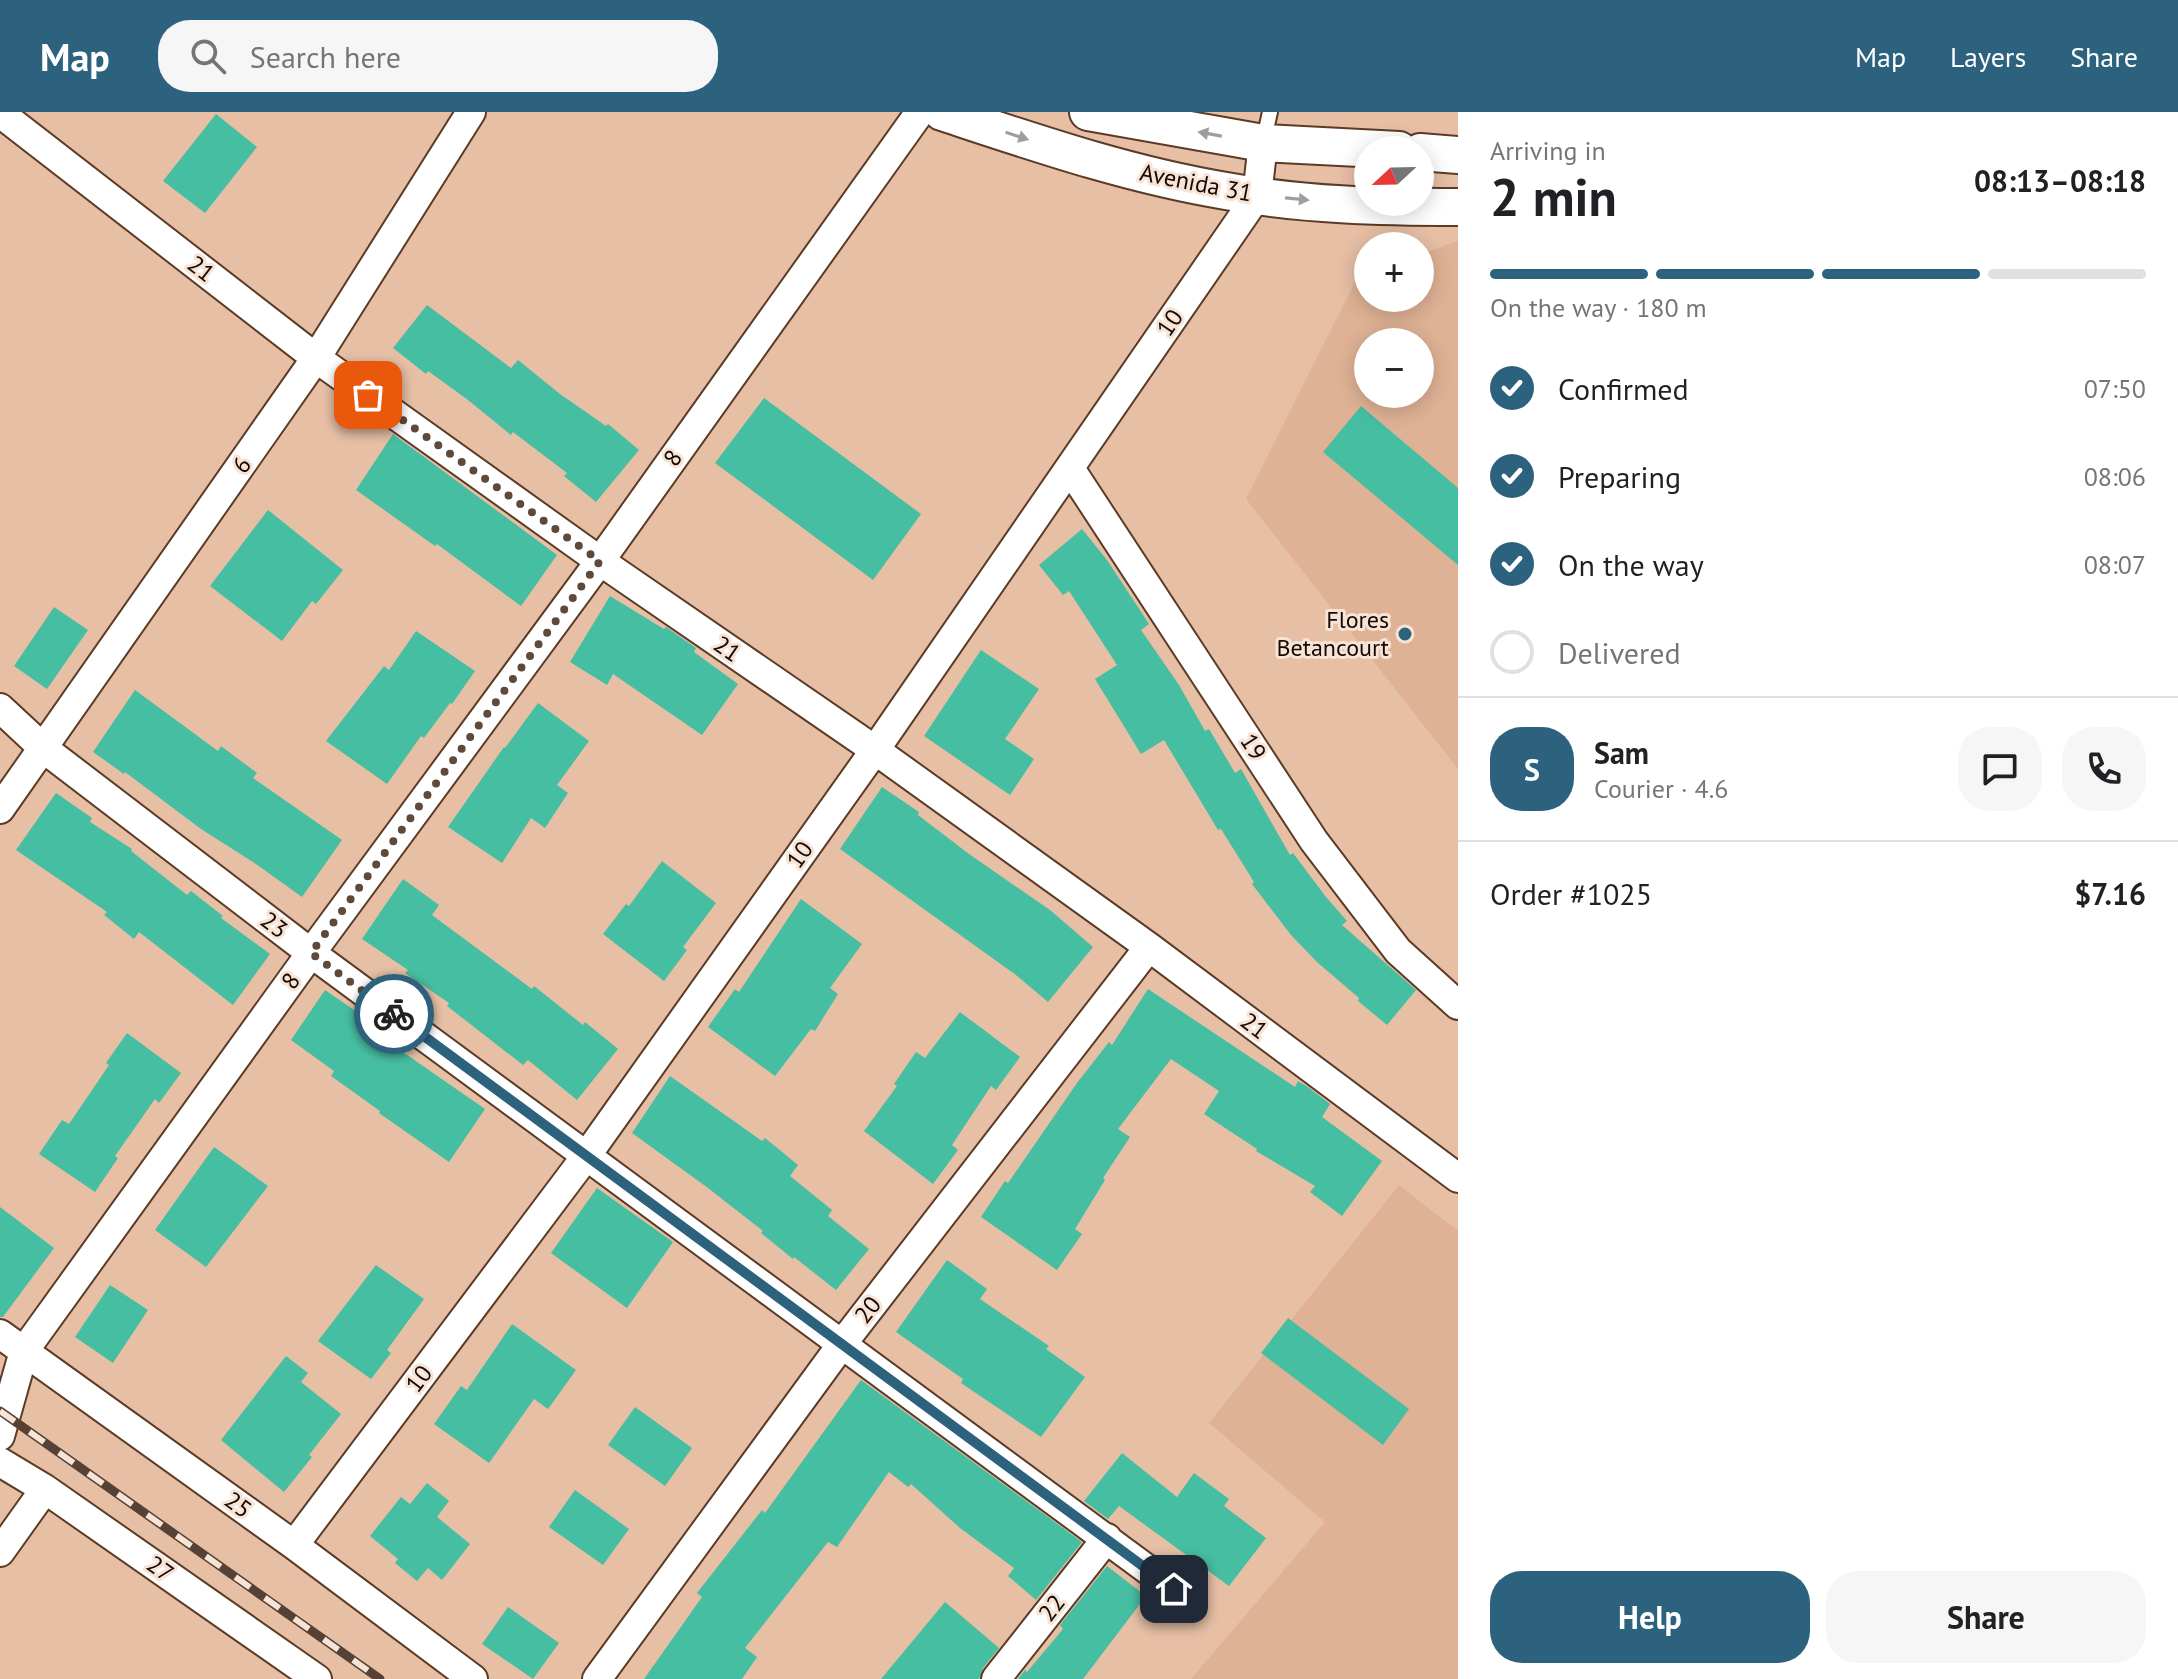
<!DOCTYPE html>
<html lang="en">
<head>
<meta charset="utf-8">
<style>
	:root { --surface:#fff; --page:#f6f6f6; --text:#202124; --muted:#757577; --line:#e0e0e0; --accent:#2d627e }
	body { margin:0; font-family:"PT Sans",sans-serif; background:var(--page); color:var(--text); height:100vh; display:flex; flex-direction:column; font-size:30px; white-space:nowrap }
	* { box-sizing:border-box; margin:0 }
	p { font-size:26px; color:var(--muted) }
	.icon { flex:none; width:44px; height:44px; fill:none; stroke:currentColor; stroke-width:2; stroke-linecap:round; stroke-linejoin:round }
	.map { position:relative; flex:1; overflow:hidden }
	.side { display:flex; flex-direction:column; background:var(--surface); width:720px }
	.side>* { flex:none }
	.needle { width:52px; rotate:248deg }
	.buttons { position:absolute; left:1354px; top:24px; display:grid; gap:16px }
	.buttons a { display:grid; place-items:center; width:80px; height:80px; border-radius:50%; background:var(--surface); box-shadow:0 4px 20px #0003; font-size:40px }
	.pin { position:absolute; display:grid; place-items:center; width:68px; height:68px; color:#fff; margin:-34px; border-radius:16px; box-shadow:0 4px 12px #0006 }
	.courier { position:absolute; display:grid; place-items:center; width:80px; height:80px; margin:-40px; border:6px solid #2d627e; border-radius:50%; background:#fff; color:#222; box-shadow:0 2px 10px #0007 }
	.head em { font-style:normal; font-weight:700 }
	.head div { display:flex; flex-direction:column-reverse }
	.head { display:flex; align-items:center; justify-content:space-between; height:136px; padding:0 32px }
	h1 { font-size:52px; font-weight:700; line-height:60px }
	.bar { display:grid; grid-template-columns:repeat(4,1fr); gap:12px 8px; align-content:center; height:96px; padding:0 32px }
	.bar i { height:10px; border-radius:6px; background:var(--line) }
	.bar .on { background:var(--accent) }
	.bar p { grid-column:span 4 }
	.line { display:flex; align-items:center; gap:20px; padding:0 32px; border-top:2px solid var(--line) }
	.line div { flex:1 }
	.round { display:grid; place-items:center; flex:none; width:84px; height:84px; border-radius:32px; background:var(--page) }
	ol { padding:0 32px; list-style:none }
	li { display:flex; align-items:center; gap:24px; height:88px }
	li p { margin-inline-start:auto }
	li .icon { padding:8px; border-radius:50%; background:var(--accent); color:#fff; stroke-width:4 }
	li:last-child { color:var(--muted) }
	li i { width:44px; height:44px; border:4px solid var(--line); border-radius:50% }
	.action { display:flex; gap:16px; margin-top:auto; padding:16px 32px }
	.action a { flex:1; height:92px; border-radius:32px; background:var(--accent); color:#fff; font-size:32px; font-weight:700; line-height:92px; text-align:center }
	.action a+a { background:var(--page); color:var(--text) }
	header { display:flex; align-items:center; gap:48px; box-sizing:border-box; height:112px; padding:0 40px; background:var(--accent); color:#fff }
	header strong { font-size:38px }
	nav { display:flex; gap:44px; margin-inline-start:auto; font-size:28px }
	.search { width:560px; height:72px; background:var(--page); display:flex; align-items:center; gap:20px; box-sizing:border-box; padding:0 28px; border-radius:32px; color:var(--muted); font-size:30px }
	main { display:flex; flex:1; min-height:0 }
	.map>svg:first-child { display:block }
</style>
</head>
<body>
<header>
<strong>Map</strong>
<div class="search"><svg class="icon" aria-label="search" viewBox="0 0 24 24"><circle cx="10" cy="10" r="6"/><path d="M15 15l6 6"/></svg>Search here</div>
<nav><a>Map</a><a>Layers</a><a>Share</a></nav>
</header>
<main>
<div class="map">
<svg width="1458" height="1567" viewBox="0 0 1458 1567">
	<rect width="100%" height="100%" fill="#e6bfa5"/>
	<path fill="#dfb295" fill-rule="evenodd" d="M 1458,129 L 1458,657 L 1246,387 L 1359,162 L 1368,159 L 1368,186 L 1420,186 L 1420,142 ZM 1368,230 L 1420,230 L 1420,282 L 1368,282 Z
		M 1399,1073 L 1458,1119 L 1458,1567 L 1191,1567 L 1325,1410 L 1209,1311 Z"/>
	<path fill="#46bea1" d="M 216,2 L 257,35 L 205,101 L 163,69 Z
		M 427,193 L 511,256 L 518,248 L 560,282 L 606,314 L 608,312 L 639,338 L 596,390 L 564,364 L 567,361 L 513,320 L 511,323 L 468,288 L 428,259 L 426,262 L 393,236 Z
		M 764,286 L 921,402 L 873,468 L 715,351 Z
		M 1361,294 L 1458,376 L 1458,453 L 1323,340 Z
		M 393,322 L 557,443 L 521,494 L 437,432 L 435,434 L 356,378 Z
		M 268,398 L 343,458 L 316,492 L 312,489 L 282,529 L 210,474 Z
		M 1082,417 L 1107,448 L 1149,512 L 1141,518 L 1179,573 L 1205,619 L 1209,617 L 1235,661 L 1241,657 L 1290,743 L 1293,741 L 1326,785 L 1347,809 L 1342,813 L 1416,878 L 1387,913 L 1358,889 L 1359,886 L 1317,850 L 1291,823 L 1252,772 L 1254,770 L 1221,717 L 1218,718 L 1164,628 L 1141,642 L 1095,567 L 1117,553 L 1069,479 L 1063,483 L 1039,453 Z
		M 610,484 L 664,517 L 666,515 L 696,536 L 694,540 L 738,572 L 702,623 L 613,562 L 607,573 L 570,550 Z
		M 54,495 L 88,518 L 47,577 L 14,554 Z
		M 416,519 L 475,559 L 452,592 L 450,591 L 424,626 L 421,624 L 387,672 L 326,629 L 384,554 L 389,558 Z
		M 981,538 L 1039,577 L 1005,627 L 1034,647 L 1010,683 L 924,624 Z
		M 135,578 L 218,639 L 221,634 L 257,661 L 253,666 L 342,728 L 302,785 L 256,752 L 201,717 L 125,660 L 124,662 L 93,640 Z
		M 538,591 L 589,629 L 557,673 L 568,681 L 545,716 L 531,706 L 502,751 L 448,715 L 504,635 L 505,636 Z
		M 882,675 L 919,700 L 918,703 L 969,742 L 1050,798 L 1093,835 L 1048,890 L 1016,863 L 840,737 Z
		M 56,681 L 92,706 L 90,710 L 132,737 L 131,739 L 187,783 L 191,779 L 223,804 L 221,806 L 270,842 L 233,893 L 139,820 L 134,827 L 104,803 L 107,800 L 16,738 Z
		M 662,749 L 716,791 L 683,835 L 687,838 L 664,869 L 603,822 L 626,792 L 629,794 Z
		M 403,767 L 439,793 L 432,803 L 532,877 L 534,874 L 583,913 L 585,910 L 618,937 L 577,988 L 528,948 L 523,953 L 447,894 L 449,891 L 405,861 L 408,858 L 362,827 Z
		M 801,787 L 862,832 L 830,876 L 838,882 L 815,919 L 811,917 L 775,964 L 708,915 L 735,877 L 739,880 Z
		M 1148,877 L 1295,975 L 1298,969 L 1308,975 L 1330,992 L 1322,1005 L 1382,1049 L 1342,1104 L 1310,1080 L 1315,1074 L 1256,1039 L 1257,1037 L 1204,1002 L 1219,979 L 1171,947 L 1118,1017 L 1130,1025 L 1103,1066 L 1105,1068 L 1075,1117 L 1082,1122 L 1057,1158 L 981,1105 L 1005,1069 L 1008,1071 L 1077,971 L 1109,930 L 1112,933 Z
		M 325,878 L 357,900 L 355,904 L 400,938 L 485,997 L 449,1050 L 379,1001 L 380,999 L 331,964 L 334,959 L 291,928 Z
		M 960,900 L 1020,945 L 996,978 L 991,974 L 952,1033 L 958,1038 L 933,1072 L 864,1019 L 897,974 L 894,972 L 916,940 L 925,946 Z
		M 127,921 L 181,961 L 159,991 L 155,987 L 115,1044 L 118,1046 L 95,1080 L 39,1042 L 62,1008 L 69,1012 L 109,953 L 106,951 Z
		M 670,964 L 762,1029 L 765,1026 L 798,1053 L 790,1064 L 832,1098 L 828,1104 L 869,1137 L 836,1178 L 794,1145 L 793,1147 L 761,1121 L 763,1119 L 708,1076 L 632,1021 Z
		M 214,1035 L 268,1074 L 206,1155 L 155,1118 Z
		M 597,1076 L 673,1130 L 627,1196 L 551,1141 Z
		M 0,1095 L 54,1136 L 3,1205 L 0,1205 Z
		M 947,1148 L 987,1177 L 980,1187 L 1049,1234 L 1046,1237 L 1085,1265 L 1041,1325 L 961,1271 L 963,1267 L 896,1220 Z
		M 376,1153 L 424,1187 L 387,1238 L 391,1241 L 371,1267 L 318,1229 Z
		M 110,1173 L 148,1198 L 113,1251 L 75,1225 Z
		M 1288,1206 L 1409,1297 L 1383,1333 L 1261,1241 Z
		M 512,1212 L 576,1258 L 548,1297 L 534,1287 L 489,1351 L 434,1312 L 461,1274 L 467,1278 Z
		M 286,1244 L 308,1261 L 301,1270 L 341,1302 L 309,1343 L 312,1345 L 284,1380 L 221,1328 Z
		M 861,1268 L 1082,1430 L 1036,1488 L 1008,1464 L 1014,1456 L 960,1416 L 911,1372 L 908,1375 L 889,1360 L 837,1435 L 828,1430 L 745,1536 L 757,1545 L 742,1567 L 644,1567 L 702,1485 L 697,1481 L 762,1398 L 765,1401 Z
		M 635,1295 L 692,1336 L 665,1374 L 608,1333 Z
		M 1122,1341 L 1177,1385 L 1194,1361 L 1229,1387 L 1224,1394 L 1266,1426 L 1229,1474 L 1119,1394 L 1108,1407 L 1084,1389 Z
		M 427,1371 L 449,1389 L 437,1405 L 470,1432 L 442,1468 L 428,1456 L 417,1469 L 395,1451 L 398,1447 L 370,1424 L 401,1385 L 410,1392 Z
		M 575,1378 L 629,1417 L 603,1453 L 549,1415 Z
		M 1107,1454 L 1146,1484 L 1083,1567 L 1018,1567 L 1025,1558 L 1027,1560 L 1063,1517 L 1060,1513 Z
		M 945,1490 L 999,1536 L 983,1556 L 979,1567 L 881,1567 Z
		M 508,1495 L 559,1531 L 533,1567 L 482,1532 Z"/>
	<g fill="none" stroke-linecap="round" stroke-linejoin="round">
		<defs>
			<path id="service" d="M 1263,31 L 1270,0"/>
			<path id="minor" d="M 0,1 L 316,246 L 600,449 L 875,638 L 1149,835 L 1458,1066
				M 1071,358 L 1314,729 L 1398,839 L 1458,893
				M 0,596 L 43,636 L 311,841 L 1174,1477
				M 0,697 L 316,246 L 471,0
				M 0,1222 L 294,1433 L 473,1567
				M 0,1324 L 24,1239 L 311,841 L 600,449 L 920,0
				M 0,1350 L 45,1377 L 317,1567
				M 294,1433 L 587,1043 L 875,638 L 1257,84 L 1263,31
				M 0,1440 L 45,1377
				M 597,1567 L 842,1232 L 1149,835
				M 996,1567 L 1107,1426"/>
			<path id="tertiary" d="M 942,0 C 1036,31 1129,63 1226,79 C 1302,93 1381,95 1458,95
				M 1088,0 L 1263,31 L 1399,38
				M 1420,40 L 1458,43"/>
		</defs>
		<use href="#service" stroke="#5b3b25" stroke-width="18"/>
		<use href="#minor" stroke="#5b3b25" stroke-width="32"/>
		<use href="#tertiary" stroke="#5b3b25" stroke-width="40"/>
		<use href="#service" stroke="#fff" stroke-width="14"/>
		<use href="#minor" stroke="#fff" stroke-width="28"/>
		<use href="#tertiary" stroke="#fff" stroke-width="36"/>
		<defs>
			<path id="rail" d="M 0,1299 L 380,1567"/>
		</defs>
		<use href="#rail" stroke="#564134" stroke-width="9"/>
		<use href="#rail" stroke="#f8e4d7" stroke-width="6" stroke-dasharray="18" stroke-linecap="butt"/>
	</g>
	<defs><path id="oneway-solid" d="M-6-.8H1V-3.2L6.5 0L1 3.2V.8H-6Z" transform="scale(2)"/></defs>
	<g fill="#a19d9a">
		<use href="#oneway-solid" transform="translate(1210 22) rotate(-170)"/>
		<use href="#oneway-solid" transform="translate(1017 24) rotate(18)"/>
		<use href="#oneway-solid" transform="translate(1297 87) rotate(5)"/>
	</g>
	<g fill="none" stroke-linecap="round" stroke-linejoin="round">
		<path stroke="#5e493b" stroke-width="8" stroke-dasharray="0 14.4" d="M 368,283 L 600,449 L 311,841 L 394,902"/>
		<path stroke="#2d627e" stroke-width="10" d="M 394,902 L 1174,1477"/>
	</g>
	<circle fill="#2d627e" stroke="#f8e4d7" stroke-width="3" cx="1405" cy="522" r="8"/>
	<g text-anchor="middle" stroke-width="6" stroke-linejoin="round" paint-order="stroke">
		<g font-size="24" fill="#150902" stroke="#f8e4d7">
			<text transform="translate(1196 71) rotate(11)" y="8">Avenida 31</text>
			<text transform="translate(201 157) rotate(38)" y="8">21</text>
			<text transform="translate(1170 211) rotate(-56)" y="8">10</text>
			<text transform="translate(673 346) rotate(-55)" y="8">8</text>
			<text transform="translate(242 353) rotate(-55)" y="8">6</text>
			<text transform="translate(727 537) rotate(34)" y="8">21</text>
			<text transform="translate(1253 635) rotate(57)" y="8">19</text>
			<text transform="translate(800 743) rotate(-55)" y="8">10</text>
			<text transform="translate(274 813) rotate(37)" y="8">23</text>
			<text transform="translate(291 869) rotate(-54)" y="8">8</text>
			<text transform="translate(1254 914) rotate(37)" y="8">21</text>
			<text transform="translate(868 1198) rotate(-52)" y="8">20</text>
			<text transform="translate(419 1267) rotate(-53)" y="8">10</text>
			<text transform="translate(238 1393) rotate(36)" y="8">25</text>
			<text transform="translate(160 1457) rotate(35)" y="8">27</text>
			<text transform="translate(1052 1496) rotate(-52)" y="8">22</text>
		</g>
		<g font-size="24" fill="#150902" stroke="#f8e4d7" text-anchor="end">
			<text x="1389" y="516">Flores<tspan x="1389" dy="28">Betancourt</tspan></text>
		</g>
	</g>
</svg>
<div class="buttons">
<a><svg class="needle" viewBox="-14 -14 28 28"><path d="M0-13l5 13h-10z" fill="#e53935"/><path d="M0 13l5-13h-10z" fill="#757577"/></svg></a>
<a>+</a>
<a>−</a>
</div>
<div class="pin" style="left:368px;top:283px;background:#ea580c"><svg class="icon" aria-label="bag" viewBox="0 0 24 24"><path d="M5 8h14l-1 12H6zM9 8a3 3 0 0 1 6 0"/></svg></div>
<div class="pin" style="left:1174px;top:1477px;background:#1f2937"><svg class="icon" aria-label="home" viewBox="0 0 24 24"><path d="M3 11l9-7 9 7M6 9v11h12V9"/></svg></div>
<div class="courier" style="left:394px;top:902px"><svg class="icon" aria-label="bike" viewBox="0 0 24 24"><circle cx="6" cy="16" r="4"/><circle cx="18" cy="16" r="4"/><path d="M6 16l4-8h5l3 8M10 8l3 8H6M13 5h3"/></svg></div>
</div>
<section class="side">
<div class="head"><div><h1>2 min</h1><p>Arriving in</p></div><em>08:13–08:18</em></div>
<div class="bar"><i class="on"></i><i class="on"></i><i class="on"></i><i></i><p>On the way · 180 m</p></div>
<ol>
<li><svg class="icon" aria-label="check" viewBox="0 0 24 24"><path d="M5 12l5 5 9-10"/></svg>Confirmed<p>07:50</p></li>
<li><svg class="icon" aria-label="check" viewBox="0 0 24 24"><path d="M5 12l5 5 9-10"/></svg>Preparing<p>08:06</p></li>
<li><svg class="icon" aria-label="check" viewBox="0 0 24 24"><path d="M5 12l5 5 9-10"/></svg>On the way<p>08:07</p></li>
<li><i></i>Delivered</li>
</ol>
<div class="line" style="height:144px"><b class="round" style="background:var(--accent);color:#fff">S</b><div><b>Sam</b><p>Courier · 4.6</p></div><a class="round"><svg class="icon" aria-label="chat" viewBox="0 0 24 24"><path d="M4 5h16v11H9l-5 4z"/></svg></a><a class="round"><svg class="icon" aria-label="phone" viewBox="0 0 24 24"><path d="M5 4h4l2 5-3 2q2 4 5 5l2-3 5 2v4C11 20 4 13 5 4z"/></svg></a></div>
<div class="line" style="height:104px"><div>Order #1025</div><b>$7.16</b></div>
<div class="action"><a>Help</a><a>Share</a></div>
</section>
</main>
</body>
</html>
